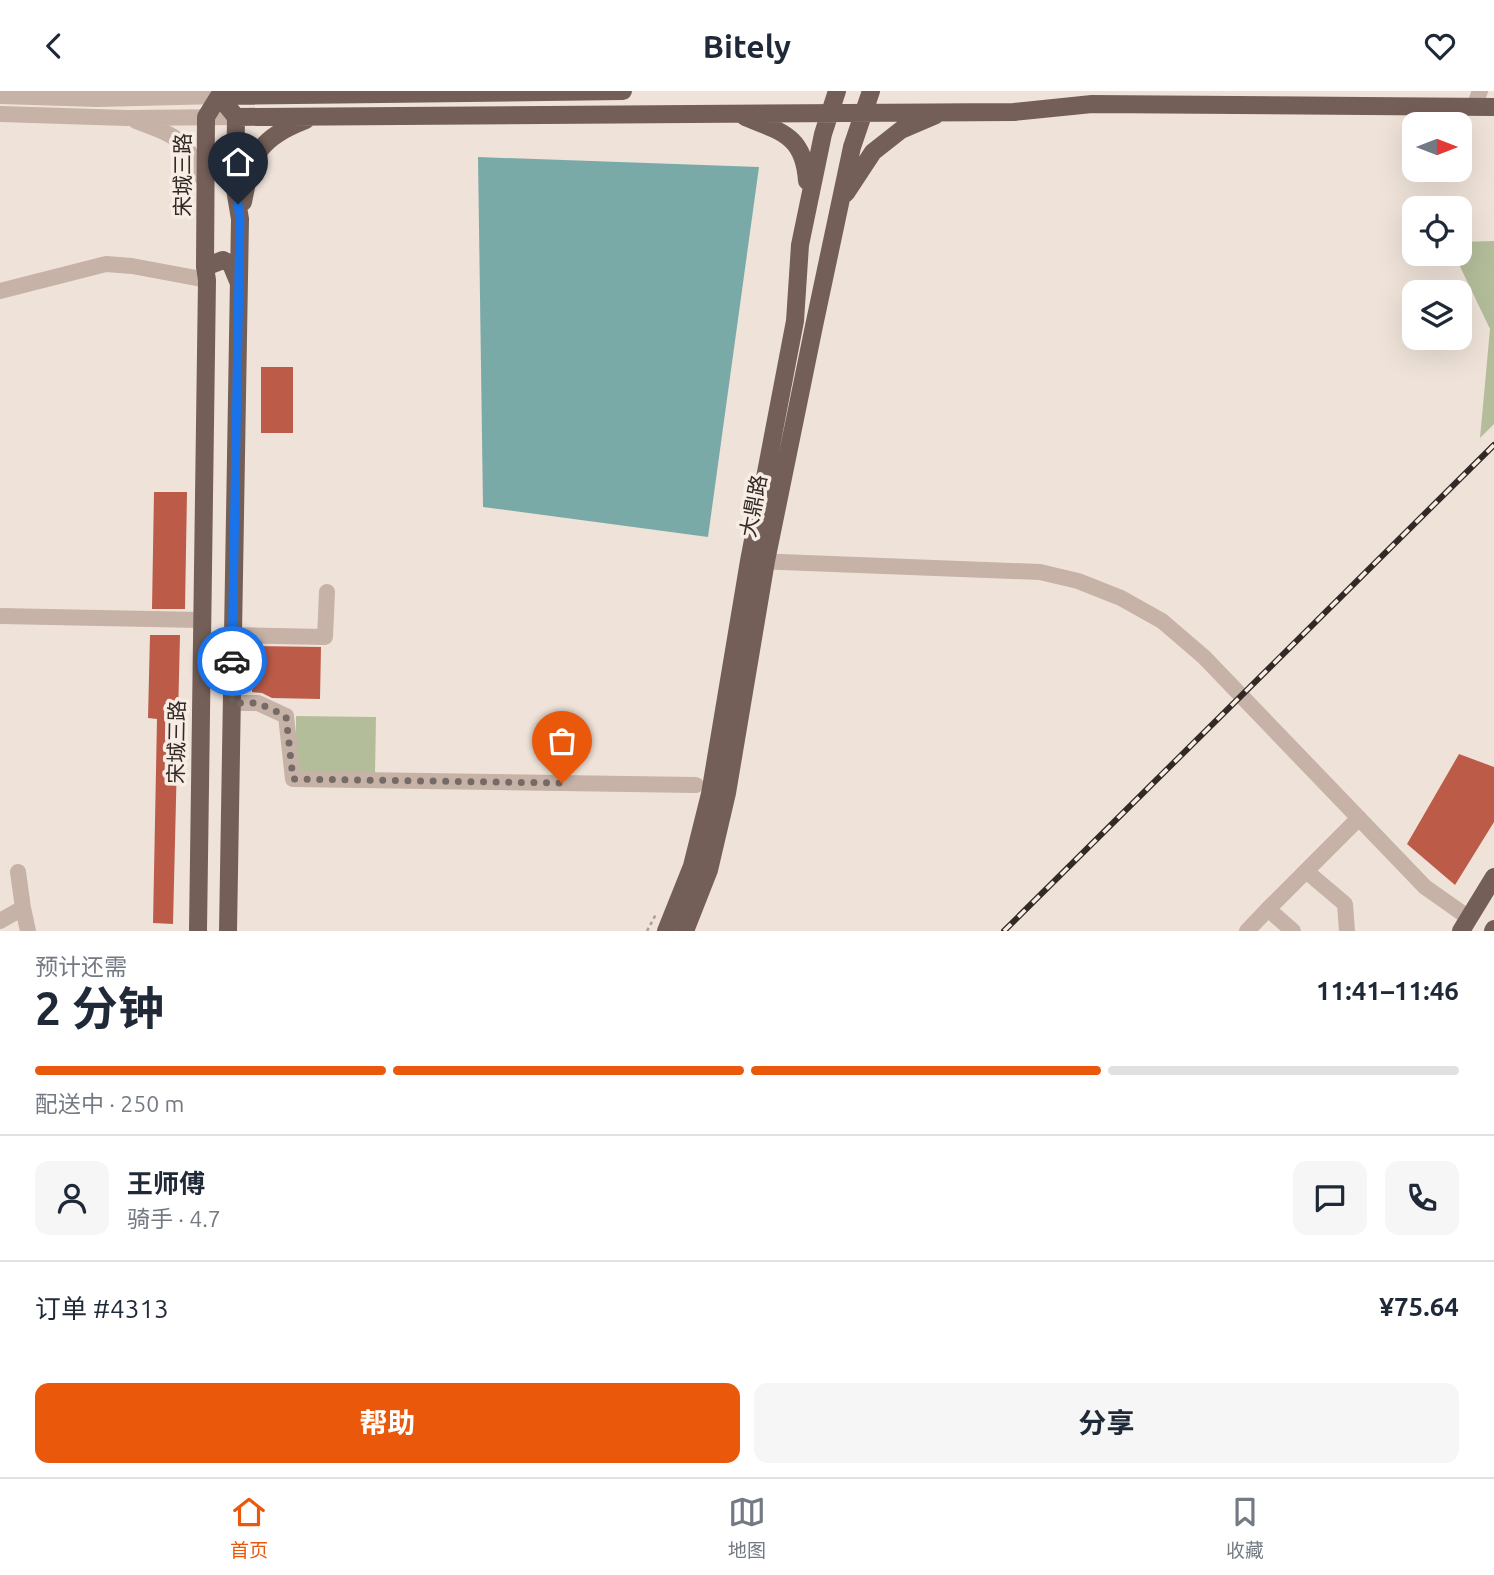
<!DOCTYPE html>
<html lang="zh">
<head>
<meta charset="utf-8">
<style>
	:root { --surface:#fff; --page:#f6f6f7; --text:#1f2937; --muted:#747a83; --line:#e0e1e3; --accent:#ea580c }
	body { margin:0; font-family:Ubuntu,"Noto Sans SC",sans-serif; background:var(--page); color:var(--text); height:100vh; display:flex; flex-direction:column; font-size:26px; white-space:nowrap }
	* { box-sizing:border-box; margin:0 }
	p { font-size:23px; color:var(--muted) }
	.icon { flex:none; width:38px; height:38px; fill:none; stroke:currentColor; stroke-width:2; stroke-linecap:round; stroke-linejoin:round }
	.map { position:relative; height:840px; overflow:hidden }
	.side { display:flex; flex-direction:column; background:var(--surface); flex:1 }
	.side>* { flex:none }
	.needle { width:46px; rotate:90deg }
	.controls { position:absolute; left:1402px; top:21px; display:grid; gap:14px }
	.controls a { display:grid; place-items:center; width:70px; height:70px; border-radius:14px; background:var(--surface); box-shadow:0 7px 28px #0002; font-size:35px }
	.pin { position:absolute; display:grid; place-items:center; width:60px; height:60px; color:#fff; margin:-72px -30px; border-radius:50% 50% 50% 0; rotate:-45deg; box-shadow:0 0 7px #0007 }
	.pin .icon { rotate:45deg }
	.courier { position:absolute; display:grid; place-items:center; width:70px; height:70px; margin:-35px; border:5px solid #1a73e8; border-radius:50%; background:#fff; color:#222; box-shadow:0 2px 9px #0007 }
	.head em { font-style:normal; font-weight:700 }
	.head div { display:flex; flex-direction:column-reverse }
	.head { display:flex; align-items:center; justify-content:space-between; height:119px; padding:0 35px }
	h1 { font-size:46px; font-weight:700; line-height:52px }
	.bar { display:grid; grid-template-columns:repeat(4,1fr); gap:10px 7px; align-content:center; height:84px; padding:0 35px }
	.bar i { height:9px; border-radius:5px; background:var(--line) }
	.bar .on { background:var(--accent) }
	.bar p { grid-column:span 4 }
	.line { display:flex; align-items:center; gap:18px; padding:0 35px; border-top:2px solid var(--line) }
	.line div { flex:1 }
	.round { display:grid; place-items:center; flex:none; width:74px; height:74px; border-radius:14px; background:var(--page) }
	.primary-button { display:flex; gap:14px; margin-top:auto; padding:14px 35px }
	.primary-button a { flex:1; height:80px; border-radius:14px; background:var(--accent); color:#fff; font-size:28px; font-weight:700; line-height:80px; text-align:center }
	.primary-button a+a { background:var(--page); color:var(--text) }
	header { display:flex; justify-content:space-between; align-items:center; height:91px; padding:0 35px; background:var(--surface); font-size:32px; font-weight:700 }
	.tabs { display:flex; justify-content:space-around; align-items:center; height:98px; border-top:2px solid var(--line); background:var(--surface); font-size:19px; color:var(--muted) }
	.tabs a { display:grid; justify-items:center; gap:4px }
	.tabs .on { color:var(--accent) }
	.map>svg:first-child { display:block }
</style>
</head>
<body>
<header><svg class="icon" aria-label="back" viewBox="0 0 24 24"><path d="M15 5l-7 7 7 7"/></svg>Bitely<svg class="icon" aria-label="heart" viewBox="0 0 24 24"><path d="M12 20l-8-8c-3-5 5-10 8-4 3-6 11-1 8 4z"/></svg></header>
<div class="map">
<svg width="1494" height="840" viewBox="0 0 1494 840">
	<rect width="100%" height="100%" fill="#efe3d9"/>
	<path fill="#b4bd9a" d="M 1494,150 L 1494,333 L 1480,347 L 1490,238 L 1454,163 L 1460,163 L 1460,151 Z
		M 296,625 L 376,626 L 375,683 L 296,683 Z"/>
	<path fill="#7aaaa8" d="M 478,66 L 759,76 L 708,446 L 483,416 Z"/>
	<path fill="#bd5b49" d="M 261,276 L 293,276 L 293,342 L 261,342 Z
		M 154,401 L 187,401 L 185,518 L 152,518 Z
		M 150,544 L 180,544 L 173,833 L 153,832 L 157,628 L 148,627 Z
		M 253,555 L 321,556 L 320,608 L 272,607 L 262,602 L 252,601 Z
		M 1459,663 L 1494,676 L 1494,731 L 1455,794 L 1407,753 Z"/>
	<g fill="none" stroke-linecap="round" stroke-linejoin="round">
		<path stroke="#b29c90" stroke-width="2.5" stroke-dasharray="3.5 3.5" stroke-linecap="butt" d="M 647,840 L 656,823"/>
		<path stroke="#c6b2a6" stroke-width="16" d="M 0,5 L 98,8 L 219,5
			M 1474,16 L 1480,0
			M 0,23 L 127,27 L 236,26
			M 136,30 C 176,45 188,48 204,90
			M 0,200 L 106,173 L 132,175 L 207,189
			M 755,470 L 1040,481 L 1078,490 L 1121,507 L 1162,530 L 1204,566 L 1425,796 L 1469,827
			M 0,525 L 201,529
			M 232,544 L 325,546 L 327,501
			M 231,612 L 258,612 L 286,625 L 293,688 L 696,694
			M 1306,780 L 1345,813 L 1347,840
			M 18,781 L 23,817
			M 0,830 L 23,817 L 28,840
			M 1247,840 L 1268,818
			M 1293,840 L 1268,818 L 1359,727"/>
		<path stroke="#745f58" stroke-width="18" d="M 219,5 L 236,26 L 235,98 L 240,128 L 228,840
			M 219,5 L 623,0
			M 236,26 L 1014,21 L 1092,13 L 1494,16
			M 745,26 C 782,41 804,45 807,90
			M 846,102 L 873,61 L 901,39 L 936,24
			M 243,111 C 252,63 258,48 306,29
			M 205,176 L 223,169 L 231,173 L 238,190
			M 198,840 L 207,189 L 205,176 L 206,26 L 219,5
			M 666,840 L 692,775 L 710,703 L 749,470 L 795,230 L 800,154 L 823,43 L 837,0
			M 685,840 L 709,779 L 727,702 L 766,470 L 814,235 L 852,56 L 871,0
			M 1461,840 L 1494,786
			M 1493,840 L 1494,838"/>
		<defs>
			<path id="rail" d="M 1004,840 L 1494,354"/>
		</defs>
		<use href="#rail" stroke="#332926" stroke-width="6"/>
		<use href="#rail" stroke="#f7ede5" stroke-width="3.5" stroke-dasharray="10" stroke-linecap="butt"/>
	</g>
	<g fill="none" stroke-linecap="round" stroke-linejoin="round">
		<path stroke="#756a65" stroke-width="7" stroke-dasharray="0 12.6" d="M 232,570 L 232,612 L 258,612 L 286,625 L 293,688 L 562,692"/>
		<path stroke="#1a73e8" stroke-width="9" d="M 232,570 L 240,128 L 238,113"/>
	</g>
	<g text-anchor="middle" stroke-width="7" stroke-linejoin="round" paint-order="stroke">
		<g font-size="21" fill="#332926" stroke="#f7ede5">
			<text transform="translate(183 84) rotate(-90)" y="7">宋城三路</text>
			<text transform="translate(754 415) rotate(-79)" y="7">大鼎路</text>
			<text transform="translate(177 651) rotate(-89)" y="7">宋城三路</text>
		</g>
	</g>
</svg>
<div class="controls">
<a><svg class="needle" viewBox="-14 -14 28 28"><path d="M0-13l5 13h-10z" fill="#e53935"/><path d="M0 13l5-13h-10z" fill="#747a83"/></svg></a>
<a><svg class="icon" aria-label="locate" viewBox="0 0 24 24"><circle cx="12" cy="12" r="6"/><path d="M12 2v4M12 18v4M2 12h4M18 12h4"/></svg></a>
<a><svg class="icon" aria-label="layers" viewBox="0 0 24 24"><path d="M12 4l9 5-9 5-9-5zM3 14l9 5 9-5"/></svg></a>
</div>
<div class="pin" style="left:562px;top:692px;background:#ea580c"><svg class="icon" aria-label="bag" viewBox="0 0 24 24"><path d="M5 8h14l-1 12H6zM9 8a3 3 0 0 1 6 0"/></svg></div>
<div class="pin" style="left:238px;top:113px;background:#1f2937"><svg class="icon" aria-label="home" viewBox="0 0 24 24"><path d="M3 11l9-7 9 7M6 9v11h12V9"/></svg></div>
<div class="courier" style="left:232px;top:570px"><svg class="icon" aria-label="car" viewBox="0 0 24 24"><path d="M5 17H2v-5l4-1 3-4h7l3 4 3 1v5h-3M9 17h6M6 11h13"/><circle cx="7" cy="17" r="2"/><circle cx="17" cy="17" r="2"/></svg></div>
</div>
<section class="side">
<div class="head"><div><h1>2 分钟</h1><p>预计还需</p></div><em>11:41–11:46</em></div>
<div class="bar"><i class="on"></i><i class="on"></i><i class="on"></i><i></i><p>配送中 · 250 m</p></div>
<div class="line" style="height:126px"><a class="round"><svg class="icon" aria-label="person" viewBox="0 0 24 24"><circle cx="12" cy="8" r="4"/><path d="M4 21q1-7 8-7t8 7"/></svg></a><div><b>王师傅</b><p>骑手 · 4.7</p></div><a class="round"><svg class="icon" aria-label="chat" viewBox="0 0 24 24"><path d="M4 5h16v11H9l-5 4z"/></svg></a><a class="round"><svg class="icon" aria-label="phone" viewBox="0 0 24 24"><path d="M5 4h4l2 5-3 2q2 4 5 5l2-3 5 2v4C11 20 4 13 5 4z"/></svg></a></div>
<div class="line" style="height:91px"><div>订单 #4313</div><b>¥75.64</b></div>
<div class="primary-button"><a>帮助</a><a>分享</a></div>
</section>
<nav class="tabs">
<a class="on"><svg class="icon" aria-label="home" viewBox="0 0 24 24"><path d="M3 11l9-7 9 7M6 9v11h12V9"/></svg>首页</a>
<a><svg class="icon" aria-label="map" viewBox="0 0 24 24"><path d="M3 6l6-2 6 2 6-2v14l-6 2-6-2-6 2zM9 4v14M15 6v14"/></svg>地图</a>
<a><svg class="icon" aria-label="saved" viewBox="0 0 24 24"><path d="M7 4h10v16l-5-4-5 4z"/></svg>收藏</a>
</nav>
</body>
</html>
